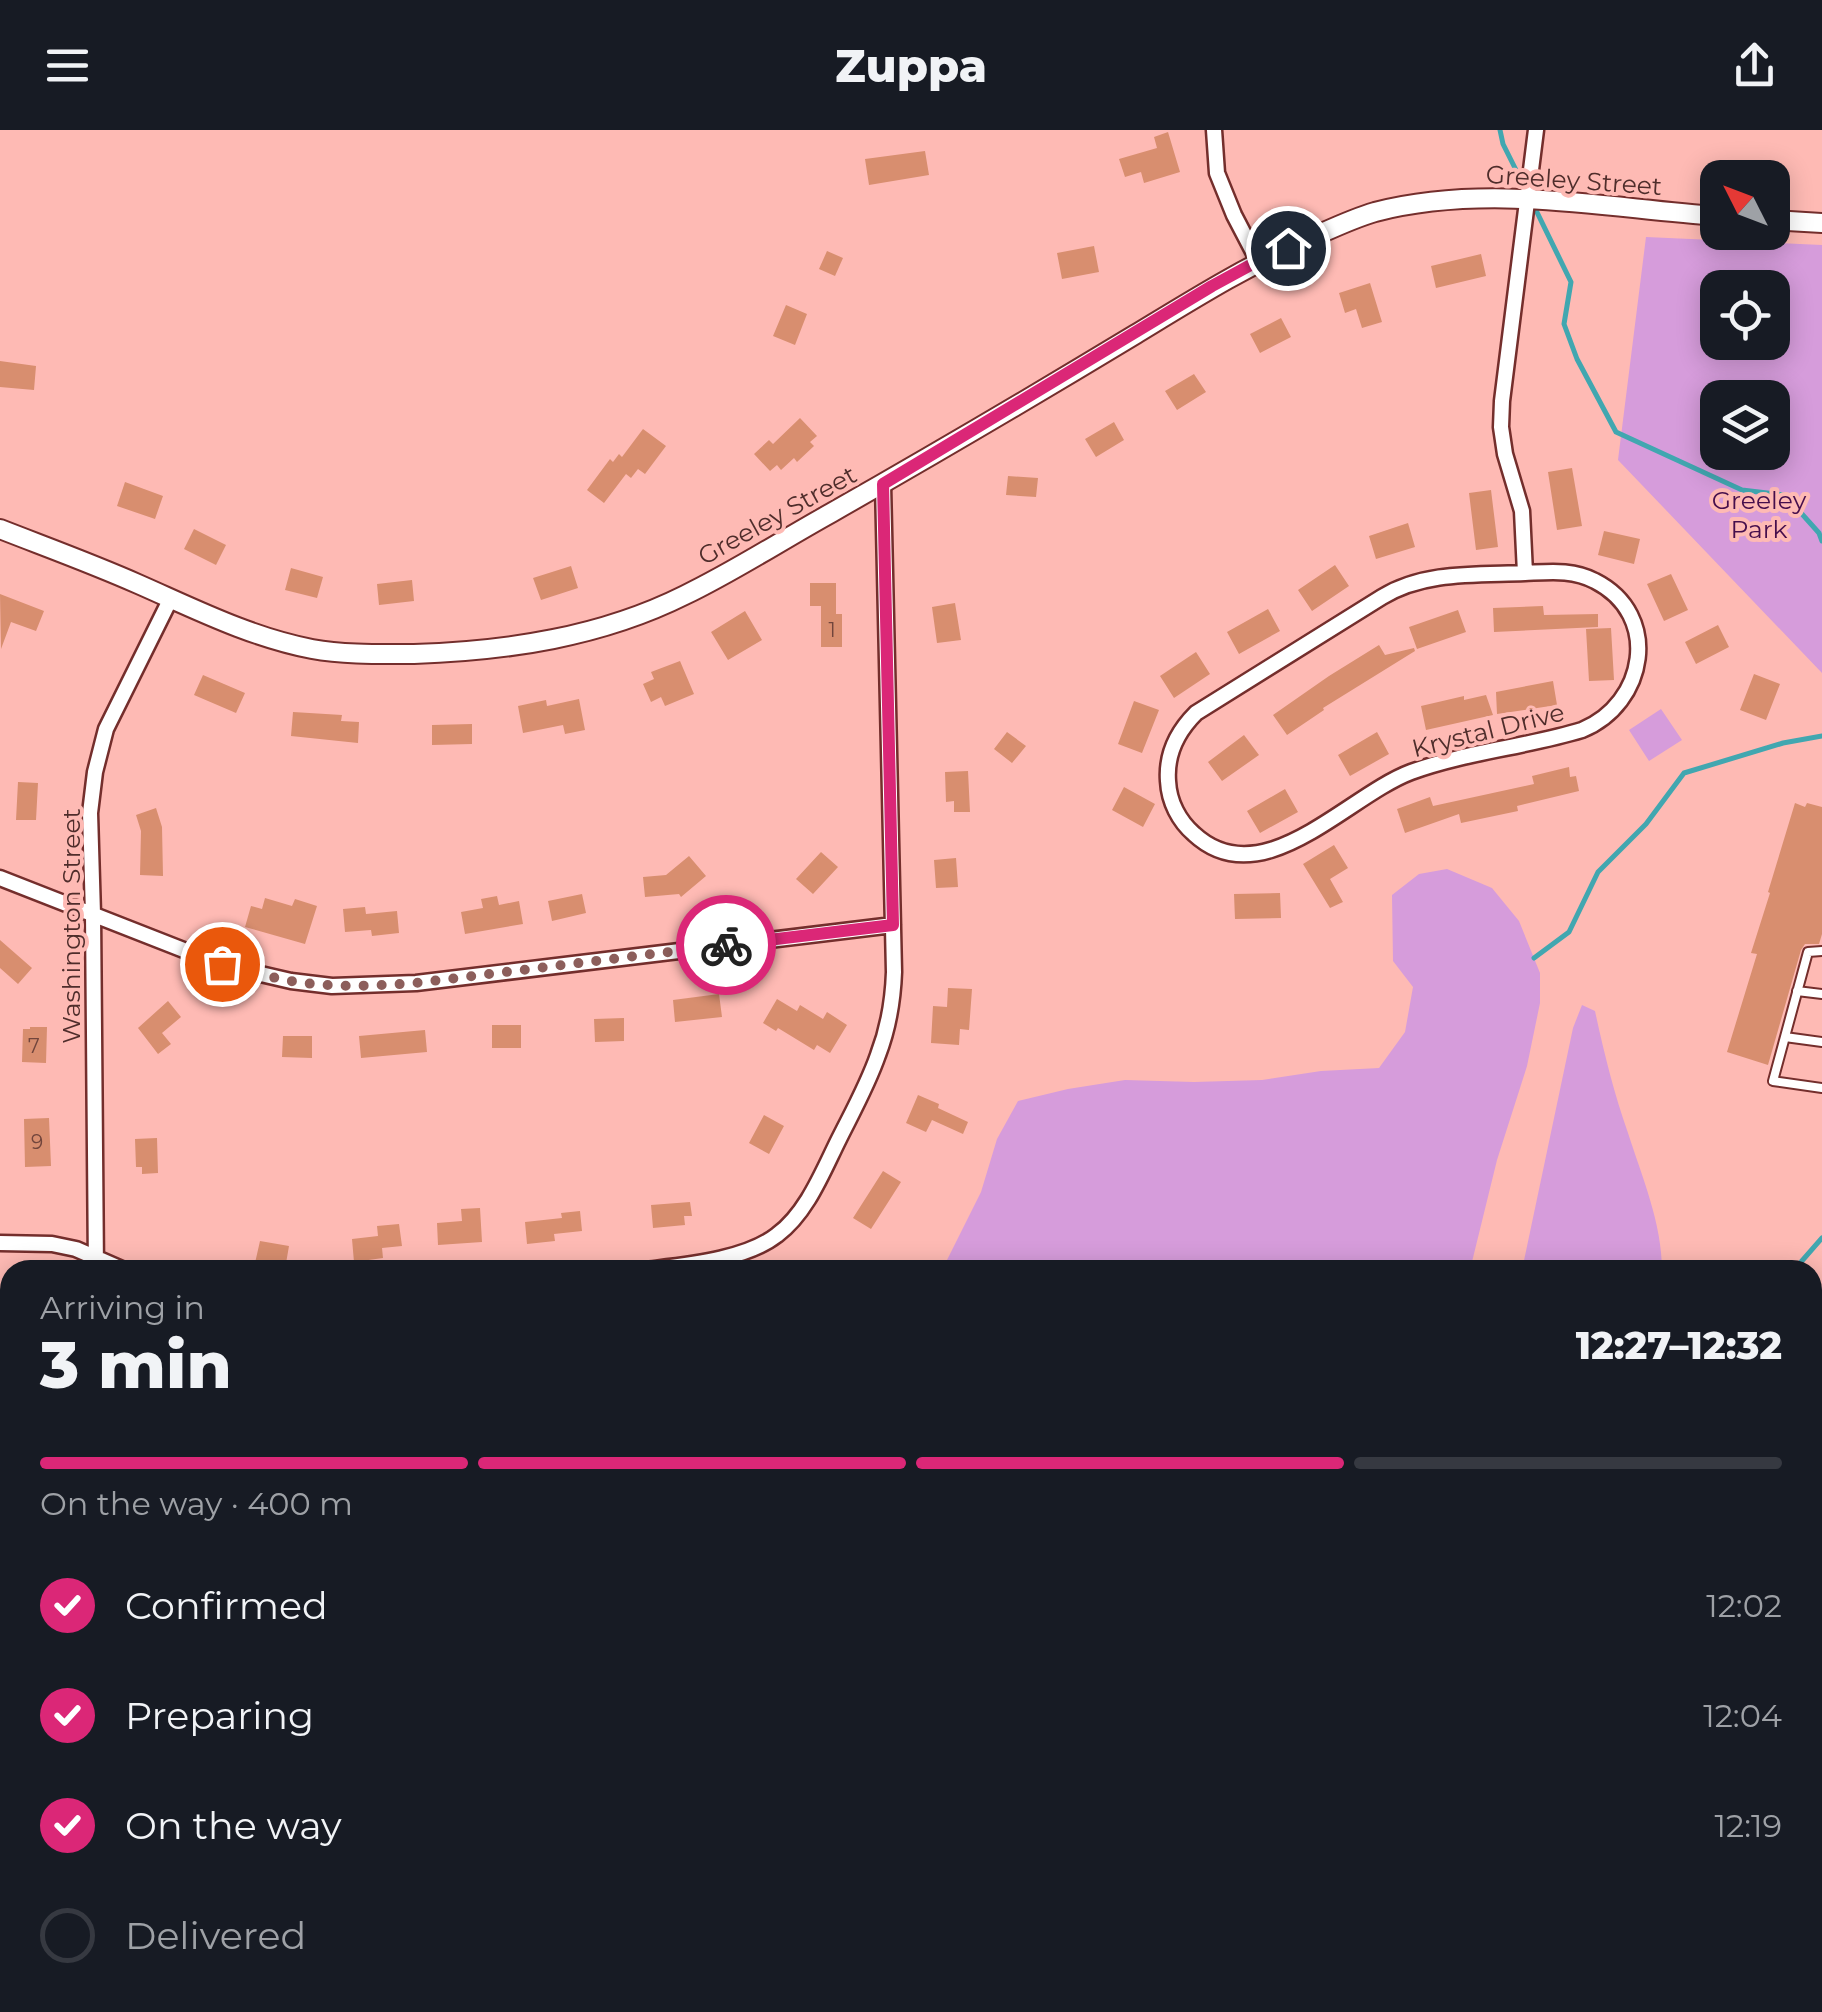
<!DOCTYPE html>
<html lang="en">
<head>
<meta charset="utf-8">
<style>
	:root { --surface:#171b24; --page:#20242c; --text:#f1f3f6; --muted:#9ea1a6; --line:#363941; --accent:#db2777 }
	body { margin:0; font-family:Montserrat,sans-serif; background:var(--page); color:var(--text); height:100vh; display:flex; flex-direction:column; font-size:38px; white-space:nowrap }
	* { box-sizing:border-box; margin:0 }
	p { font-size:32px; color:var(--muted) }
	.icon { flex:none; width:55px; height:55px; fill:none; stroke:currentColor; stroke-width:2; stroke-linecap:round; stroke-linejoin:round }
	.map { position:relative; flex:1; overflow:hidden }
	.side { position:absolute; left:0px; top:1130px; width:1822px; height:752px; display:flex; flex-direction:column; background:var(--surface); border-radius:30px 30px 0 0; box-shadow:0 5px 25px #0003 }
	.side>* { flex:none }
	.needle { width:65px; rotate:312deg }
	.fabs { position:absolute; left:1700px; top:30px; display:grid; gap:20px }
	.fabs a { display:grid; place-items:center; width:90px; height:90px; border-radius:20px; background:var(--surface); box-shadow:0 5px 25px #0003; font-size:50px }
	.pin { position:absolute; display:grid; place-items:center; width:85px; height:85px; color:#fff; margin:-42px; border:5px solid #fff; border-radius:50%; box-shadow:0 2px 10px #0007 }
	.courier { position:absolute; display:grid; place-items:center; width:100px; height:100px; margin:-50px; border:8px solid #db2777; border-radius:50%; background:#fff; color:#222; box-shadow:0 2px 12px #0007 }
	.summary em { font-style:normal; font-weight:800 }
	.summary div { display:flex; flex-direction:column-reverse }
	.summary { display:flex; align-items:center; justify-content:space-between; height:170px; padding:0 40px }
	h1 { font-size:65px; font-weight:800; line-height:75px }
	.bar { display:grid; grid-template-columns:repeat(4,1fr); gap:15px 10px; align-content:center; height:120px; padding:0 40px }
	.bar i { height:12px; border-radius:8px; background:var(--line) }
	.bar .selected { background:var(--accent) }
	.bar p { grid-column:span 4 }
	ol { padding:0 40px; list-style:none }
	li { display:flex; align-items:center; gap:30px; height:110px }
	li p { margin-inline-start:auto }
	li .icon { padding:10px; border-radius:50%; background:var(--accent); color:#fff; stroke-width:4 }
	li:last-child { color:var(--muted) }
	li i { width:55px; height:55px; border:5px solid var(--line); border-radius:50% }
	header { display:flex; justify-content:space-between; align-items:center; height:130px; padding:0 40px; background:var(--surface); font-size:45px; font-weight:800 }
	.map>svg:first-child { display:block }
</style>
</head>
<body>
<header><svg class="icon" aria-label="menu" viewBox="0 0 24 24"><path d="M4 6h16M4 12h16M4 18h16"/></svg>Zuppa<svg class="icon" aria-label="share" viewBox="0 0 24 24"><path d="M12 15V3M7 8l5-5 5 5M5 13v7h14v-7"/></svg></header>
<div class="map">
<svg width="1822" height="1882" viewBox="0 0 1822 1882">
	<rect width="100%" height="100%" fill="#febab4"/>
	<path fill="#d69cdb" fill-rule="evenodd" d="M 1646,107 L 1822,115 L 1822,543 L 1618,330 ZM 1718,158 L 1772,158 L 1772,212 L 1718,212 ZM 1718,268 L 1772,268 L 1772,322 L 1718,322 Z
		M 1661,579 L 1682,610 L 1649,631 L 1629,600 Z
		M 1447,739 L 1492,758 L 1519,791 L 1540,843 L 1540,873 L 1527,936 L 1497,1030 L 1470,1140 L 942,1140 L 981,1062 L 997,1009 L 1018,971 L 1068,959 L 1125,950 L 1194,952 L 1262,950 L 1321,941 L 1379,938 L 1405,902 L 1413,857 L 1393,831 L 1392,765 L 1419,744 Z
		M 1582,875 L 1595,881 C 1604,923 1614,963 1628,1003 C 1642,1047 1662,1093 1662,1140 L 1522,1140 L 1573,898 Z
		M 1813,1736 L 1822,1736 L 1822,1882 L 1660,1882 L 1660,1873 L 1812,1872 Z
		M 204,1873 L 1287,1873 L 1285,1882 L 262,1882 Z"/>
	<path fill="#41a7b0" d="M 10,1872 L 36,1873 L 81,1882 L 177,1878 L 213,1882 L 0,1882 L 0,1876 Z"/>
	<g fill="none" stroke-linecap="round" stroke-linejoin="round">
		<path stroke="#41a7b0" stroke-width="5" d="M 1500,0 L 1503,14 L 1525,58
			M 1532,72 L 1571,152 L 1564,194 L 1577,229 L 1616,302 L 1742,360 L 1785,365 L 1819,403 L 1822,411
			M 1534,828 L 1569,802 L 1598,742 L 1646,694 L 1684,643 L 1783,613 L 1822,606
			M 1794,1140 L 1822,1108
			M 655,1882 L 664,1872"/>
	</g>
	<path fill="#d88e6f" d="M 1168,2 L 1180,42 L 1144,53 L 1141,42 L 1125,47 L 1119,29 L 1157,18 L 1154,7 Z
		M 925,21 L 929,45 L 869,55 L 865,29 Z
		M 1094,116 L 1099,142 L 1062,149 L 1057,123 Z
		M 827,121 L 843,128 L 835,146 L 819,139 Z
		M 1481,124 L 1486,146 L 1436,158 L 1431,136 Z
		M 1370,153 L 1382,192 L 1362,198 L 1356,179 L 1345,183 L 1339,163 Z
		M 786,175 L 807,184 L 795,215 L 773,206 Z
		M 1281,188 L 1291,207 L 1260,223 L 1250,204 Z
		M 0,231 L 36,236 L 34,260 L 0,257 Z
		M 1194,244 L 1206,262 L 1177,280 L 1165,261 Z
		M 800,288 L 817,306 L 810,312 L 814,316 L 797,332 L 794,328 L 781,340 L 777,335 L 770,341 L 754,324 L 769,310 L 773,314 Z
		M 1114,292 L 1124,310 L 1096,327 L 1085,309 Z
		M 643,299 L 666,316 L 645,344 L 638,339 L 631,348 L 626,344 L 604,373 L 587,360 L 610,329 L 613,332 L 619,324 L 622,327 Z
		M 1572,338 L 1582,396 L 1557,400 L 1548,342 Z
		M 1008,346 L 1038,348 L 1036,367 L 1006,365 Z
		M 125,352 L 163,366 L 155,389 L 117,376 Z
		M 1491,360 L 1498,417 L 1476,420 L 1469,363 Z
		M 1408,393 L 1415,417 L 1376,429 L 1369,406 Z
		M 194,399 L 226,415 L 216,435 L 184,419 Z
		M 1604,401 L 1640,409 L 1634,434 L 1598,425 Z
		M 1335,435 L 1349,456 L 1312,481 L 1298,460 Z
		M 571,436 L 578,458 L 541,470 L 533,448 Z
		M 291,438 L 323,447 L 317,468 L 285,460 Z
		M 1671,444 L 1688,480 L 1664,491 L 1647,454 Z
		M 412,450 L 414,471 L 379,475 L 377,454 Z
		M 810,453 L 836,453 L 836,484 L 842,484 L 842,517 L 821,517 L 821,476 L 810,476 Z
		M 0,464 L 44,481 L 36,501 L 11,492 L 1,519 Z
		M 955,473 L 961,510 L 937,513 L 932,477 Z
		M 1543,476 L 1544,485 L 1598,484 L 1598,497 L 1494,502 L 1493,478 Z
		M 1268,479 L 1280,501 L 1239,524 L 1227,502 Z
		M 1458,480 L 1466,502 L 1417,519 L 1409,497 Z
		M 745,481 L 762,510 L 728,530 L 711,502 Z
		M 1718,495 L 1729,517 L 1696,534 L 1685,512 Z
		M 1611,498 L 1614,550 L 1589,551 L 1586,499 Z
		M 1379,515 L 1385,525 L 1414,518 L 1415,521 L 1323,578 L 1324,580 L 1287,605 L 1273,585 L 1329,546 Z
		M 1196,522 L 1210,544 L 1174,568 L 1160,546 Z
		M 680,531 L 694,564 L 665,576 L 661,567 L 651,572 L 643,554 L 654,549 L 651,542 Z
		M 1754,544 L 1780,554 L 1766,590 L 1740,580 Z
		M 203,545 L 245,563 L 236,583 L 194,565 Z
		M 1553,551 L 1557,575 L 1497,584 L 1496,562 Z
		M 1486,565 L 1493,585 L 1426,600 L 1421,576 L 1464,566 L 1464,570 Z
		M 579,569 L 585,600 L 565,604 L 563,595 L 523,603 L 518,576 L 546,570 L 547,576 Z
		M 1134,571 L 1159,580 L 1142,623 L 1118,614 Z
		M 293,582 L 342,585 L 341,591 L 359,592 L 358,613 L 291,606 Z
		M 472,594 L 472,614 L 432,615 L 432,595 Z
		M 1007,602 L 1026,616 L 1012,633 L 994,619 Z
		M 1377,602 L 1389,624 L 1350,646 L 1338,625 Z
		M 1244,605 L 1259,625 L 1222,651 L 1208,632 Z
		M 1569,637 L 1570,647 L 1576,646 L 1579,661 L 1517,676 L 1518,681 L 1461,693 L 1459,684 L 1405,703 L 1397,679 L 1430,667 L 1433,676 L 1534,654 L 1532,646 Z
		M 968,641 L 970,682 L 954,682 L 954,671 L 946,672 L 945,642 Z
		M 18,652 L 38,653 L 36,690 L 16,690 Z
		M 1124,657 L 1155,674 L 1143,697 L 1112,680 Z
		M 1285,659 L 1298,682 L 1260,703 L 1247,681 Z
		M 1795,673 L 1805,677 L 1807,673 L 1822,677 L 1822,804 L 1819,814 L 1805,814 L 1801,820 L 1768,935 L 1727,922 L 1757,824 L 1751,823 L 1770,763 L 1768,762 Z
		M 156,678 L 162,697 L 163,746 L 140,745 L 141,701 L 136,685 Z
		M 1334,715 L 1348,738 L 1330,749 L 1343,772 L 1330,778 L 1303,734 Z
		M 821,722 L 838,737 L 813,764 L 796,749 Z
		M 689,726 L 706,746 L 681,767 L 679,764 L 645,767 L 643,747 L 666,745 Z
		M 956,728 L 958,757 L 936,758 L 934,730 Z
		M 1280,763 L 1281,788 L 1235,789 L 1234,764 Z
		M 582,764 L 586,783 L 552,791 L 548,771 Z
		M 497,766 L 499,775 L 519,771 L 523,794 L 465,804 L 461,782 L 483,778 L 481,769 Z
		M 265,768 L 292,776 L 295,769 L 317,776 L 305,814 L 245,797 L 251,776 L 262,779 Z
		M 365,777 L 366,784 L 397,781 L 399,803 L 372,806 L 371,800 L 345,802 L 343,779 Z
		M 0,810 L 32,838 L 18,854 L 0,838 Z
		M 948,858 L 972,859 L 969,900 L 960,899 L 959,915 L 931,913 L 933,876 L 947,877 Z
		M 719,864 L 722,887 L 675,892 L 673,870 Z
		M 777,869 L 797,881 L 800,875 L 823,889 L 827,882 L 847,895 L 830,923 L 817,915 L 814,920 L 778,898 L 776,901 L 763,893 Z
		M 168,871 L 181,887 L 162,903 L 171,914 L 158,924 L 138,898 Z
		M 624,888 L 624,911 L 595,912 L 594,889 Z
		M 492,895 L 521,895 L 521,918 L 492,918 Z
		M 30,897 L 47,897 L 46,933 L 22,932 L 23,899 L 30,899 Z
		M 425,900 L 427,922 L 361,928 L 359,906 Z
		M 283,906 L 312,906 L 312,928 L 282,927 Z
		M 918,965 L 939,974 L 938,978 L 968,992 L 963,1004 L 932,990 L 926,1002 L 906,993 Z
		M 764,985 L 784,996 L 769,1024 L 749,1013 Z
		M 49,988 L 51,1036 L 25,1037 L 24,989 Z
		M 157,1008 L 158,1043 L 142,1044 L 142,1037 L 136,1037 L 135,1009 Z
		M 883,1041 L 901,1052 L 871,1099 L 853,1088 Z
		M 690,1072 L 692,1086 L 684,1086 L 685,1095 L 653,1098 L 651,1075 Z
		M 480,1078 L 482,1112 L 438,1115 L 437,1093 L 462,1091 L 461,1079 Z
		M 580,1081 L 582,1101 L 554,1104 L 555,1111 L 527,1114 L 525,1092 L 562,1088 L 561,1083 Z
		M 399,1094 L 402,1116 L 382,1118 L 383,1128 L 354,1132 L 352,1109 L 378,1106 L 377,1096 Z
		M 260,1111 L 289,1116 L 285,1139 L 255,1133 Z"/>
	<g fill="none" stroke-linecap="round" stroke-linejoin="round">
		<defs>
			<path id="service" d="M 1822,821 L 1808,822 L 1773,951 L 1822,958
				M 1797,861 L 1822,864
				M 1785,907 L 1822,912"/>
			<path id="minor" d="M 1214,0 L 1217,43 L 1234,85 L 1258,131
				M 1525,443 C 1477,445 1424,441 1382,467 L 1196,583 C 1177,602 1166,624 1168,651 C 1169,672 1179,691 1194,704 C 1262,767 1347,666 1411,642 C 1466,622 1526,617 1582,600 C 1646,574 1662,485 1595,451 C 1573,439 1549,442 1525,443 L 1522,381 L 1505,324 L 1501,297 L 1502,271 L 1536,0
				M 0,748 L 222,835 L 291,851 L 332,856 L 416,853 L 893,795
				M 0,1113 L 52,1114 L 76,1119 L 124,1140
				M 96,1140 L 93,784 L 90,683 L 95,642 L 106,599 L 171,468
				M 645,1140 C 685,1135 745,1130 777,1105 C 807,1083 823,1041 839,1009 C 853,981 868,954 878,925 C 888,899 893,870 894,842 L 883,354
				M 0,1427 L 10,1416
				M 0,1493 L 10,1498"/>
			<path id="tertiary" d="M 1772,90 L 1822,93
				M 0,399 C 46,417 93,434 138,454 C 195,479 250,507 312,519 C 345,525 381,524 414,524 C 507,521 601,507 685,465 C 735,441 782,410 831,383 C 933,325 1035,265 1136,204 C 1192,170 1246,136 1306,110 C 1329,100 1351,89 1375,82 C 1488,53 1604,78 1718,86"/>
		</defs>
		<use href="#service" stroke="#742e2c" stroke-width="12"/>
		<use href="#minor" stroke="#742e2c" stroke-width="19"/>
		<use href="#tertiary" stroke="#742e2c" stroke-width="22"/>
		<use href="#service" stroke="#fff" stroke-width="8"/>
		<use href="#minor" stroke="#fff" stroke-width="14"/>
		<use href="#tertiary" stroke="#fff" stroke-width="18"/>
	</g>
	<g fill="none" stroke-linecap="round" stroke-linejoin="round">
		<path stroke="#8c5e5b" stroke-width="10" stroke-dasharray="0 18" d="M 222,834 C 245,840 268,847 291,851 C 332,858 374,856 416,853 L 726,815"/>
		<path stroke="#db2777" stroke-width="12" d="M 726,815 L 893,795 L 883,354 L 1212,156 L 1258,131 L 1288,118"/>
	</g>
	<g text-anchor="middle" stroke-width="8" stroke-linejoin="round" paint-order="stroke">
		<g font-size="20" fill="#71453c">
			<text x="832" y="507">1</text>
			<text x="34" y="923">7</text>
			<text x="37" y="1019">9</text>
		</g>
		<g font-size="25" fill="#4f2d2b" stroke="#febab4">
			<text transform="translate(1574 50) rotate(4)" y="9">Greeley Street</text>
			<text transform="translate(777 385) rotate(-29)" y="9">Greeley Street</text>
			<text transform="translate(1488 600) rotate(-14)" y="9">Krystal Drive</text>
			<text transform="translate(71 796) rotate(-90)" y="9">Washington Street</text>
		</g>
		<g font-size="25" fill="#460e4c" stroke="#febab4">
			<text x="1759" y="379">Greeley<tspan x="1759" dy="29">Park</tspan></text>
		</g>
	</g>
</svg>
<div class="fabs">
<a><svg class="needle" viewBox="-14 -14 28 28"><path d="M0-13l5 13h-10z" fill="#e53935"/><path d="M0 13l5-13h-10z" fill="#9ea1a6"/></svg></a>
<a><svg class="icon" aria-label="locate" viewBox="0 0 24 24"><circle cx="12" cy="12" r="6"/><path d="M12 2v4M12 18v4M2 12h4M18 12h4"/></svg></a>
<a><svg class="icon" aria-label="layers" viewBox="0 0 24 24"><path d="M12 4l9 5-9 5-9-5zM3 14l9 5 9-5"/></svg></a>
</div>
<div class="pin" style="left:222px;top:834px;background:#ea580c"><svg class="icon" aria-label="bag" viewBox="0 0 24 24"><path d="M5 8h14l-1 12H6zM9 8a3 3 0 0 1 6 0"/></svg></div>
<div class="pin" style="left:1288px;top:118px;background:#1f2937"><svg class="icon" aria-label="home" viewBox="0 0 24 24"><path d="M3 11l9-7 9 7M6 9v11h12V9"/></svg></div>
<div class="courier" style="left:726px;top:815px"><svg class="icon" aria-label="bike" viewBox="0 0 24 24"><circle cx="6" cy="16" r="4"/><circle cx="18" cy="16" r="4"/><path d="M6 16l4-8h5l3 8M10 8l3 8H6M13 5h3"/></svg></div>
<section class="side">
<div class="summary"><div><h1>3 min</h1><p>Arriving in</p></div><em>12:27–12:32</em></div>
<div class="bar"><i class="selected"></i><i class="selected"></i><i class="selected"></i><i></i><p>On the way · 400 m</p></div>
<ol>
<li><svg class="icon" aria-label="check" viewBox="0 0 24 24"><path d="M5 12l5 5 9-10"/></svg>Confirmed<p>12:02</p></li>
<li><svg class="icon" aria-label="check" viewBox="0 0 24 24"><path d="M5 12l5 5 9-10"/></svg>Preparing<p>12:04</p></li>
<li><svg class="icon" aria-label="check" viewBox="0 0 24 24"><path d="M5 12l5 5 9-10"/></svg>On the way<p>12:19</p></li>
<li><i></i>Delivered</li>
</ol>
</section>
</div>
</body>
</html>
